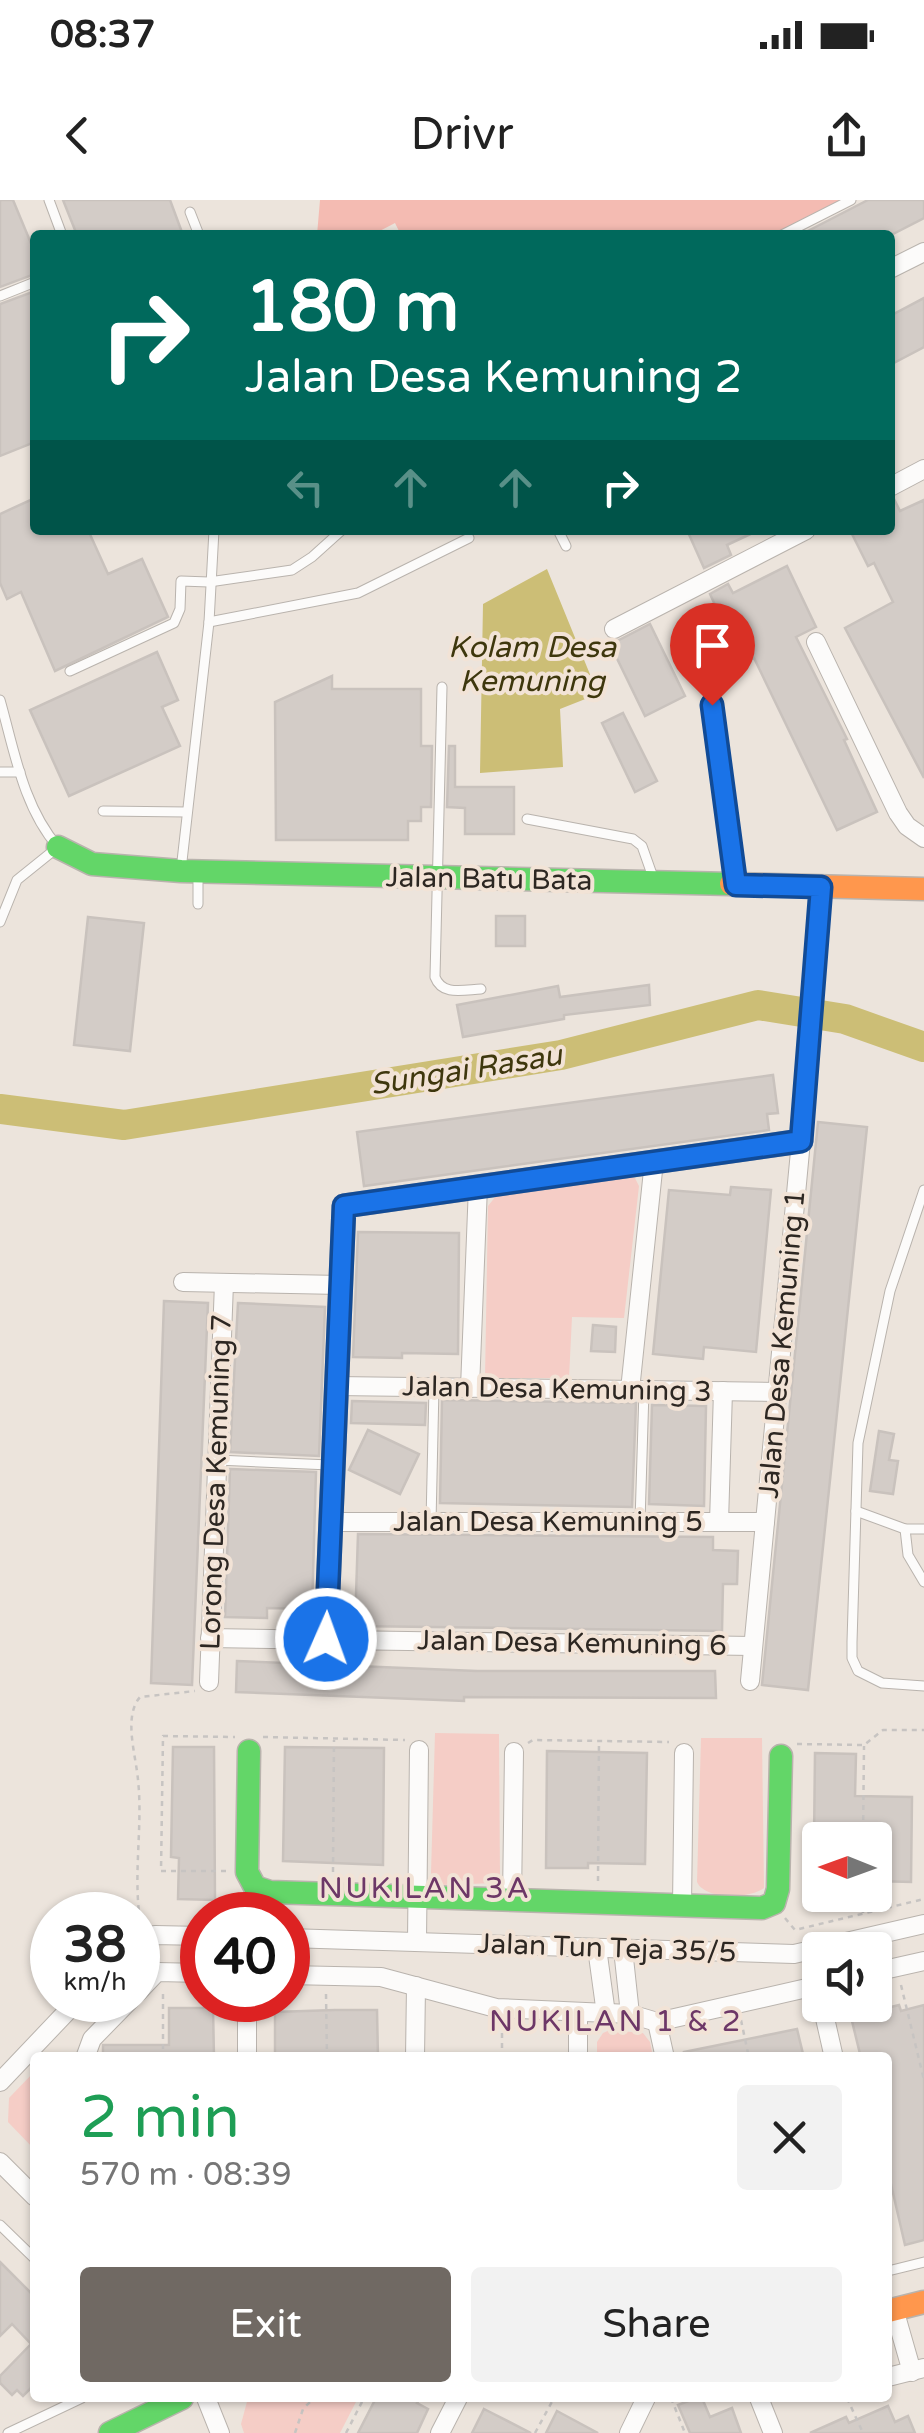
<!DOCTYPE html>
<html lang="en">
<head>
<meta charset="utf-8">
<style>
	body { margin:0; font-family:"Varela Round",sans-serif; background:#f2f2f2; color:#222; height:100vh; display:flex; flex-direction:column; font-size:38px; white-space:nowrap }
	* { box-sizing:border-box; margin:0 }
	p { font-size:32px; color:#767676 }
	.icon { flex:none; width:55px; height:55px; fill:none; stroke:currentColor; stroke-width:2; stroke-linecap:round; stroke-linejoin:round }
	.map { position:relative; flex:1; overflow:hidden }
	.side { position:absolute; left:30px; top:1852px; width:862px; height:350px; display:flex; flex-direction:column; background:#fff; border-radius:10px; box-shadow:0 2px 8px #0004 }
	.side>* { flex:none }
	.guide { position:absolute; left:30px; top:30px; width:865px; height:305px; border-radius:10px; box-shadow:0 2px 8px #0004; background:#00695c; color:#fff; overflow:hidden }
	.needle { width:65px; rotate:271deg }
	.tools { position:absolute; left:802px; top:1622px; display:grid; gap:20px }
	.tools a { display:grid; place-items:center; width:90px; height:90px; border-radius:10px; background:#fff; box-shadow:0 2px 8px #0004; font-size:50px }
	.speed { position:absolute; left:30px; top:1692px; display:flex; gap:20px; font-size:50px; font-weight:700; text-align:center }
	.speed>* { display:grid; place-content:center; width:130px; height:130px; border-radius:50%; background:#fff; box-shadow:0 2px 8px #0004; line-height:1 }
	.speed small { font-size:25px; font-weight:400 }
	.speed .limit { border:15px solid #d22; background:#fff; color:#111 }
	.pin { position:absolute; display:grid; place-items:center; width:85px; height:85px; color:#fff; margin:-102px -42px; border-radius:50% 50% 50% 0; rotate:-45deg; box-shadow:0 0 10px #0007 }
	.pin .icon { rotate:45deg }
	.me { position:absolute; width:110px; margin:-55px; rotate:2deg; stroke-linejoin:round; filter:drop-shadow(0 0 8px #0008) }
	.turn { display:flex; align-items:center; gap:35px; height:210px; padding:0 50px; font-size:45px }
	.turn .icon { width:130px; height:130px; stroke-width:2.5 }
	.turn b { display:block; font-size:70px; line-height:85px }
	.lanes { display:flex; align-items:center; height:95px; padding:0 50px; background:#0003; justify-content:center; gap:50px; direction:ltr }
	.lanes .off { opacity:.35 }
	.round { display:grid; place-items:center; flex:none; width:105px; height:105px; border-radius:10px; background:#f2f2f2 }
	.overview { display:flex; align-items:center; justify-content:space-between; height:170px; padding:0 50px }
	h1 { font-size:60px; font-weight:600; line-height:75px; color:#1e9e55 }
	.action { display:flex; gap:20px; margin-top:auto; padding:20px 50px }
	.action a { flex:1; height:115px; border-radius:10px; background:#706963; color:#fff; font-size:40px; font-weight:600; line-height:115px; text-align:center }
	.action a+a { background:#f2f2f2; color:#222 }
	.status { display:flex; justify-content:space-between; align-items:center; height:70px; padding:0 50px; background:#fff; direction:ltr }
	.status svg { height:28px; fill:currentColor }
	header { display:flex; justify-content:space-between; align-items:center; height:130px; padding:0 50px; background:#fff; font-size:45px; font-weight:600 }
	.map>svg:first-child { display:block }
</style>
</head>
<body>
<div class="status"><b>08:37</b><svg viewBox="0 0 49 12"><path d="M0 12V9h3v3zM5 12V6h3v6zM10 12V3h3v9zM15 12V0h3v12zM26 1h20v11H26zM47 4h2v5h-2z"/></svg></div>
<header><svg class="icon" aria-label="back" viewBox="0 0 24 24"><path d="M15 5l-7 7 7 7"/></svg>Drivr<svg class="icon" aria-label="share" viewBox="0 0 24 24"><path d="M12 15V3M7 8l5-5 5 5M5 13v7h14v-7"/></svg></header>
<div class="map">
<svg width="924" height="2233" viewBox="0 0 924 2233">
	<rect width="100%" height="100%" fill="#ece4dc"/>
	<g fill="#f5cdc6">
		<path d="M626,976L635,978L639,986L624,1118L572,1117L569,1178H485L488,1006L500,991Z"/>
		<path d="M435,1533L499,1534L500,1678L496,1683L441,1685L434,1681L431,1673Z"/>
		<path d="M701,1538H762L764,1688C750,1699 705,1700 697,1682Z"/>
		<path d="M610,1830L643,1833L650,1842L653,1857H597V1842L603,1833Z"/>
		<path d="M35,1871V1950L8,1922L9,1898Z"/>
		<path d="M248,2198H358L340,2233H244L241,2224Z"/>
	</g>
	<path fill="#f4bbb2" d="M320,0H840L771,35H401L395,23L372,35H317Z"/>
	<path fill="#ccbe76" d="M547,369L598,494L560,509L563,567L480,573L483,404Z"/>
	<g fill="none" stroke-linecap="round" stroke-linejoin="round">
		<path stroke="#ccbe76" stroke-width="30" d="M0,909L124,925L561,855L758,805L845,819L924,847"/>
	</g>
	<g fill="#d3ccc7" stroke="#c9c2bd" stroke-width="2.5">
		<path d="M0,0H13L35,53V74L0,87Z"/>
		<path d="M63,0H170L183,35H77Z"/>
		<path d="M924,0V18L891,35H800L868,0Z"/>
		<path d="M35,91V242L0,256V104Z"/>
		<path d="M924,98V147L890,165V116Z"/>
		<path d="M35,298V330H88L108,374L142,359L168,417L55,471L21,392L7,399L0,383V314Z"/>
		<path d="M890,299H894L900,311L924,300V578L845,428L893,402L874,363L868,366L850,330H890Z"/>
		<path d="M687,330H759L727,345L731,355L704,368Z"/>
		<path d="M787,366L816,427L796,437L847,539L844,540L877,612L837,630L754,458L743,463L742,460L713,477L684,425L716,407L710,394L728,384L733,393Z"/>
		<path d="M650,424L685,496L645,516L608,440H619Z"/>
		<path d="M157,452L178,500L162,507L180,546L69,596L30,510Z"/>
		<path d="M332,476V489H421V546H432L431,607H421V621H408V640H276L275,502Z"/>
		<path d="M623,513L657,581L635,592L602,523Z"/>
		<path d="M449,546H455V587H514V634H465V608L447,607Z"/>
		<rect x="496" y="716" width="29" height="30"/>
		<path d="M88,717L144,723L130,851L74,845Z"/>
		<path d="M649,785L650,805L564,815V819L463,837L457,805L558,786L560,797Z"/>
		<path d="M773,875L778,913L767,914L769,930L364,986L357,932Z"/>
		<path d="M818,922L867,927L808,1490L762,1485Z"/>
		<path d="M731,987L771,990L756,1152L704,1147L703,1159L653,1154L669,990L730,995Z"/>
		<path d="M358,1032L459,1033L458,1154L402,1153V1158L353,1157Z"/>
		<path d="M164,1101L208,1103L192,1485L151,1483Z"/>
		<path d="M238,1103L325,1107L319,1256L230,1252Z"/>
		<path d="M593,1125L616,1127L615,1152L591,1151Z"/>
		<path d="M442,1200L636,1203L632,1307L440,1303Z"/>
		<path d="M352,1201L426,1203L425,1225L351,1223Z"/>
		<path d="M652,1205L706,1206L704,1306L649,1304Z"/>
		<path d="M368,1230L419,1254L400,1294L349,1270Z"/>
		<path d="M879,1231L894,1234L889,1260L898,1261L893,1294L870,1291Z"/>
		<path d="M230,1269L316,1272L312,1409L267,1408V1418L225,1417Z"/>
		<path d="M358,1334L713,1337V1350L738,1351L737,1384H723L722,1431L355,1426Z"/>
		<path d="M237,1461L477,1471H715L716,1498L464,1497V1501L236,1492Z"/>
		<path d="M173,1547H214L215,1700L178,1699L179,1658L171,1657Z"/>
		<path d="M285,1547L384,1548L383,1665L283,1661Z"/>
		<path d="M547,1551L647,1553L645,1664L588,1663V1668H546Z"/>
		<path d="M815,1553L856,1554L855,1596L912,1597L911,1682L875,1681V1640H814Z"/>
		<path d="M899,1805L901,1811L924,1805V2040L905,2045L888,1971V1858H861L851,1817Z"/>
		<path d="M169,1808H213L214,1858H103V1845H169Z"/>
		<path d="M335,1810H377L378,1858H275V1812Z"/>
		<path d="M797,1829L804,1858H685L684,1852Z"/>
		<path d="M0,2062L35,2097V2184L23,2196L17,2190L12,2195L0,2183V2176L31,2144L12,2124L0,2136Z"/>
		<path d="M376,2198H420L417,2203L428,2209L417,2233H358Z"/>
		<path d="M696,2198H702L710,2217L732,2208L741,2233H690L678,2205Z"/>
		<path d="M888,2206L895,2222L908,2216L915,2233H810L846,2217L849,2223Z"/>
		<path d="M484,2209L531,2233H472Z"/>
		<path d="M557,2211L598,2233H546Z"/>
	</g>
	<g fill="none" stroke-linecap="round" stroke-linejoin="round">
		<defs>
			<g id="lane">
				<path d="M49,0L62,35"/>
				<path d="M190,12L199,35"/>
				<path d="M782,35L851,0"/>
				<path d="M0,96L35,82"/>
				<path d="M558,330L566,346"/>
				<path d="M209,422L358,393L469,338"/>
				<path d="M70,471L174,423L180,409L181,381L209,382L292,370L312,357L342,330"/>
				<path d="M442,487L435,777C442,796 463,790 481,789"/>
				<path d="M0,500C14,549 23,607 58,647L17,680L0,722"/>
				<path d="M712,505L736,682"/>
				<path d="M0,572H20"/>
				<path d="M103,611L187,612"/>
				<path d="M527,619L633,639L642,646L654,680"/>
				<path d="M181,670L209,422L214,330"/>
				<path d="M198,704V675"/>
				<path d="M924,990L890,1091L858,1243L852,1442V1458L858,1471L882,1483L924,1486"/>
				<path d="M217,1260L330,1265"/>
				<path d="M856,1311L905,1329H924"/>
				<path d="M431,1322L434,1187"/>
				<path d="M640,1322L644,1190"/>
				<path d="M905,1329L908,1355L924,1382"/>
				<path d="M0,2025L35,2059"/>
				<path d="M888,2071L924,2062"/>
				<path d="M8,2233L82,2198"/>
			</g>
			<g id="street">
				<path d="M890,69L924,52"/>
				<path d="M890,287L924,269"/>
				<path d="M614,429L806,330"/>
				<path d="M816,442L898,613L907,626L924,638"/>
				<path d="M183,1082L340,1085"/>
				<path d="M336,1186L777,1192"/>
				<path d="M470,1188L478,986"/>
				<path d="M630,1190L654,961"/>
				<path d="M331,1322H765"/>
				<path d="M719,1322L723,1191"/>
				<path d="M210,1438L753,1446"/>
				<path d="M750,1481L809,856L821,687"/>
				<path d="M209,1482L224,1083"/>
				<path d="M512,1700L514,1552"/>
				<path d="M682,1705L684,1553"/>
				<path d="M288,1738L794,1754L924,1724"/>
				<path d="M138,1739L155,1735L202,1736"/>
				<path d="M417,1742L419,1550"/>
				<path d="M597,1748L606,1814"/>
				<path d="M623,1749L630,1814"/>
				<path d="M875,1772L924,1761"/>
				<path d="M288,1775L381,1777L496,1808L630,1814L657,1822L820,1785"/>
				<path d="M138,1792L157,1772L202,1773"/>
				<path d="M822,1805L834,1858"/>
				<path d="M657,1822L665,1858"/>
				<path d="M85,1858L92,1839L130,1800"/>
				<path d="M247,1858V1800"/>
				<path d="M415,1858L416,1786"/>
				<path d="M578,1858V1814"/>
				<path d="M0,1882L78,1800"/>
				<path d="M0,1962L35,1997"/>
				<path d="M894,2109L912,2172"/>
				<path d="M888,2177L924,2168"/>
				<path d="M206,2198L220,2233"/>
				<path d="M759,2198L773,2233"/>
				<path d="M440,2233L458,2198"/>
				<path d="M629,2233L646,2198"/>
			</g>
			<g id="fast">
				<path d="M58,647L92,664L181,671L731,684"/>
				<path d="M326,1439L344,1006L801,941"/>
				<path d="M249,1551L247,1672L255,1687L270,1692L762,1708L774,1703L778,1689L781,1556"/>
				<path d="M110,2233L182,2198"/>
			</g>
			<g id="slow">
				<path d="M731,684L924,689"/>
				<path d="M888,2111L924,2102"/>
			</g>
		</defs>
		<use href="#lane" stroke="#b9b3ad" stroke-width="11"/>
		<use href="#street" stroke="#b9b3ad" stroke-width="20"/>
		<use href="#fast" stroke="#b9b3ad" stroke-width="25"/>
		<use href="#slow" stroke="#b9b3ad" stroke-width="25"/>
		<g stroke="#c7c4c2" stroke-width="2.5" stroke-dasharray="5 5" stroke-linecap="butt">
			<path d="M263,1537L405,1540"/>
			<path d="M528,1543L533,1540L669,1542"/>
			<path d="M797,1544L864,1545L883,1530H924"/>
			<path d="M863,1640L864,1546"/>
			<path d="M226,1671H161L163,1536L235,1537"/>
			<path d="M333,1672L334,1540"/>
			<path d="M598,1681L599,1540"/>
			<path d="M863,1713V1695"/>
			<path d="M785,1718L795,1730L924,1699"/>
			<path d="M140,1720C133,1673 143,1626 138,1580C136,1555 123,1517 140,1497L195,1491"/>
			<path d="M901,1785L924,1880"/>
			<path d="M163,1794V1858"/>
			<path d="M326,1794L327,1858"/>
			<path d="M741,1820L749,1858"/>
			<path d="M502,1858V1824"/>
			<path d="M671,2198L685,2233"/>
			<path d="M847,2198L863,2233"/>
			<path d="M295,2233L303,2209L314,2198"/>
			<path d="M346,2233L364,2198"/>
			<path d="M535,2233L554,2198"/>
		</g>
		<use href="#lane" stroke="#fcfbfa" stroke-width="9"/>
		<use href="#street" stroke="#fcfbfa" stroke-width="18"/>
		<use href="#fast" stroke="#63d668" stroke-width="22"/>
		<use href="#slow" stroke="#ff974d" stroke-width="22"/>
	</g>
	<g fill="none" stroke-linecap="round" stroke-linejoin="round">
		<defs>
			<path id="route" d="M326,1439L344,1006L801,941L821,687L736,685L712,505"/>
		</defs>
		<use href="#route" stroke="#114b97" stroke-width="25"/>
		<use href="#route" stroke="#1a73e8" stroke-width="18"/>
	</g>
	<g text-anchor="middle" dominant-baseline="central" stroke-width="8" stroke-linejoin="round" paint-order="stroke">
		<g font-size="28" fill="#2d2722" stroke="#f2e3d6">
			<text transform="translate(489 679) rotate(1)">Jalan Batu Bata</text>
			<text transform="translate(782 1144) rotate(-85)">Jalan Desa Kemuning 1</text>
			<text transform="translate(557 1189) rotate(1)">Jalan Desa Kemuning 3</text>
			<text transform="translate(216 1282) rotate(-88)">Lorong Desa Kemuning 7</text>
			<text x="548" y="1322">Jalan Desa Kemuning 5</text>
			<text transform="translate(572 1443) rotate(1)">Jalan Desa Kemuning 6</text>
			<text transform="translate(607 1748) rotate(2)">Jalan Tun Teja 35/5</text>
		</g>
		<g font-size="30" font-style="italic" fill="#3e370d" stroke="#f2e3d6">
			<text x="532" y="447">Kolam Desa<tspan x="532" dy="34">Kemuning</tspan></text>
			<text transform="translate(466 870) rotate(-9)">Sungai Rasau</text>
		</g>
		<g font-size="30" letter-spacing="2.5" fill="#6d3767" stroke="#f2e3d6">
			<text x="425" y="1688">NUKILAN 3A</text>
			<text x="616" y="1821">NUKILAN 1 &amp; 2</text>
		</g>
	</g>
</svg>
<div class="tools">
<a><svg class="needle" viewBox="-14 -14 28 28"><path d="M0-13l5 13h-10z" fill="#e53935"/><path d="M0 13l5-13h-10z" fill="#767676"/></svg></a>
<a><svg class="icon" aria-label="sound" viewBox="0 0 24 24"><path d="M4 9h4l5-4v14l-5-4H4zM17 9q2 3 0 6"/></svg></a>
</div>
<div class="speed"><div>38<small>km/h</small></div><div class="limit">40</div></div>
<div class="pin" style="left:712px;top:505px;background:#d93025"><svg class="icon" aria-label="arrive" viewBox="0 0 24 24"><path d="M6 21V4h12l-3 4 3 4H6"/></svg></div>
<svg class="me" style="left:326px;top:1439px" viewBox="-20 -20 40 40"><circle r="17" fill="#1a73e8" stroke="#fff" stroke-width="3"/><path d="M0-11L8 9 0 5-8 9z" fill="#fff"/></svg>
<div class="guide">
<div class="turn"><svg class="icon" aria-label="right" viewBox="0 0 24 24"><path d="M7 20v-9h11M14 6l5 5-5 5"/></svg><div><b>180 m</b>Jalan Desa Kemuning 2</div></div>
<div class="lanes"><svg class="icon off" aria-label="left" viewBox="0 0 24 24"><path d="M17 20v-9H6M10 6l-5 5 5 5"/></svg><svg class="icon off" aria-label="ahead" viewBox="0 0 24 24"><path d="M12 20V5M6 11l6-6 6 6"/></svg><svg class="icon off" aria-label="ahead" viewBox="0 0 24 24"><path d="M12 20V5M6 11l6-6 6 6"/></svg><svg class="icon" aria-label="right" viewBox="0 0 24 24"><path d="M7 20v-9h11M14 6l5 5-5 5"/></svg></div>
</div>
<section class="side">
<div class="overview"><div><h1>2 min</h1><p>570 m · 08:39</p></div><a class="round"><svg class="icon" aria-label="close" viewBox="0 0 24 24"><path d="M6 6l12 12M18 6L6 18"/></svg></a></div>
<div class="action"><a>Exit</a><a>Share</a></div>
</section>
</div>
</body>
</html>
